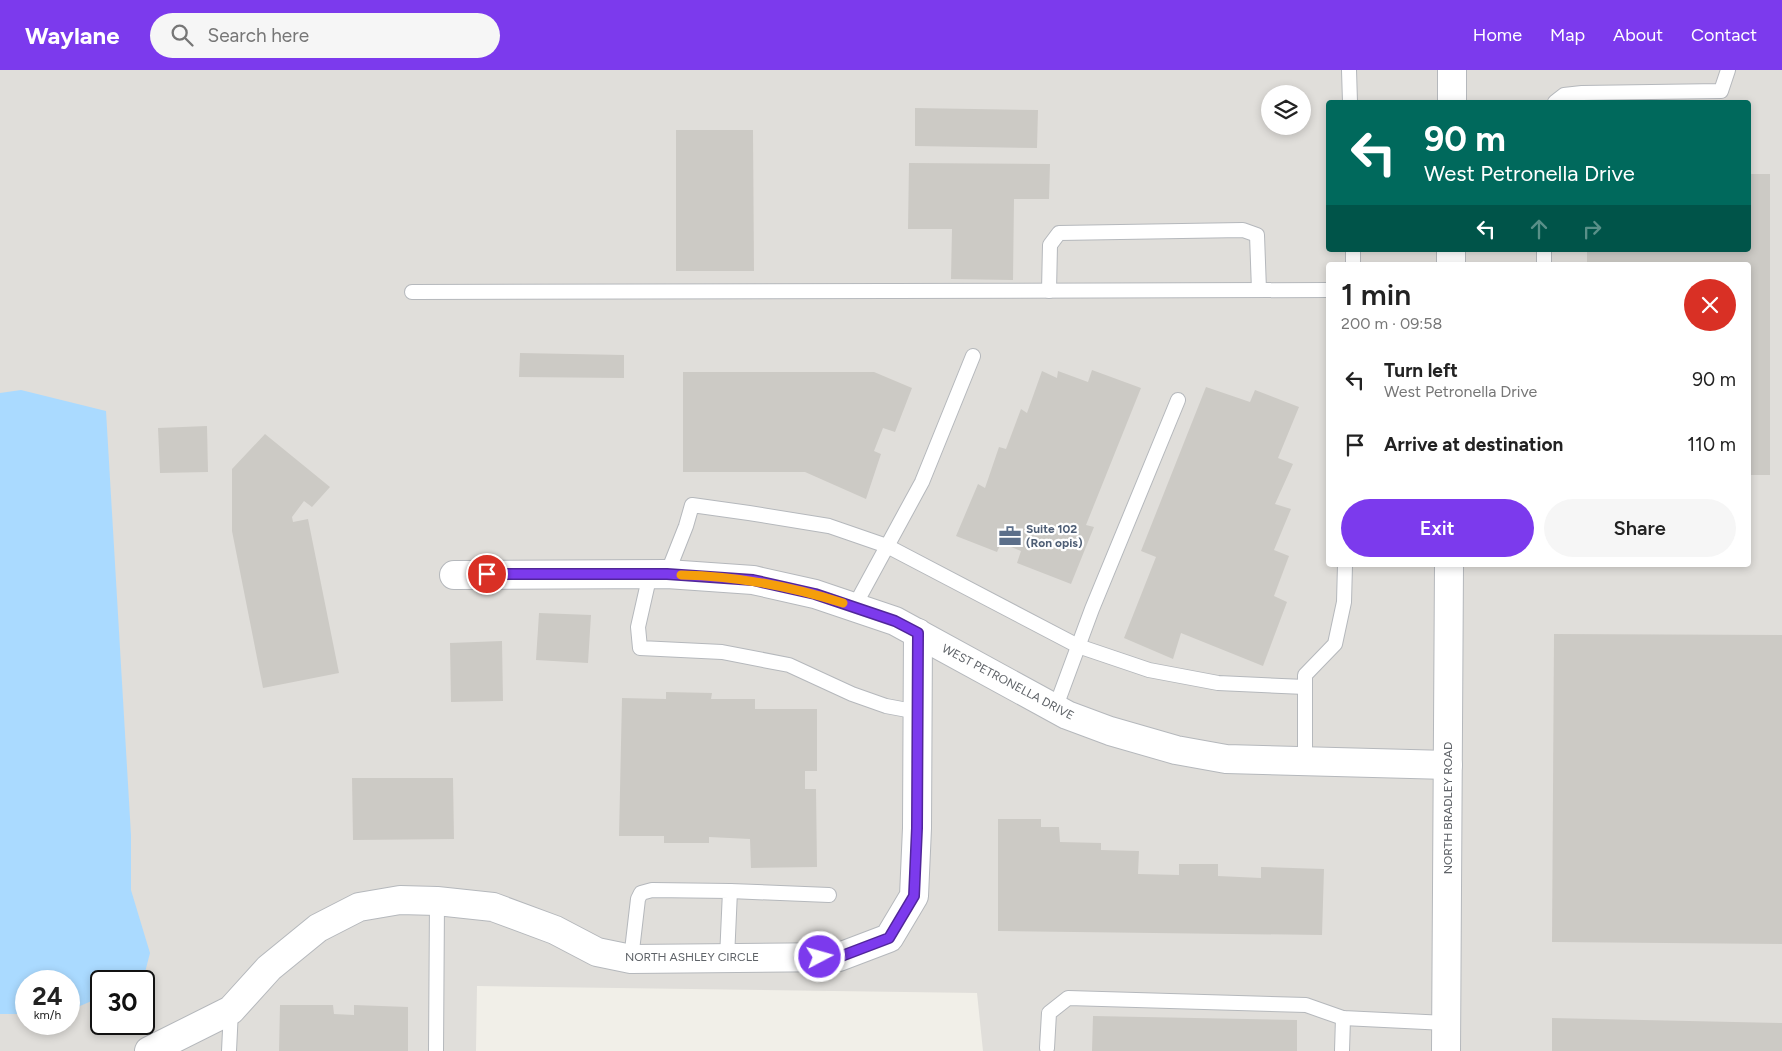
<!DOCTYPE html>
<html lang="en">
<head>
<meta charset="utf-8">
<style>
	body { margin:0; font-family:Figtree,sans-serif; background:#f6f6f6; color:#222; height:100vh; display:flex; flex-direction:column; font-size:19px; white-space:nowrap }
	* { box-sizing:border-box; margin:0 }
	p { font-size:16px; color:#767676 }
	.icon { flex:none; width:28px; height:28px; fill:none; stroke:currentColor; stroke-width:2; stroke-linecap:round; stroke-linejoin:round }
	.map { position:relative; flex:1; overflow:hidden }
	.sheet { position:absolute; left:1326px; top:192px; width:425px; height:305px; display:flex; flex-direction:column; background:#fff; border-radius:5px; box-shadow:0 2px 8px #0003 }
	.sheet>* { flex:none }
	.top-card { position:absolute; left:1326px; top:30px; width:425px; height:152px; border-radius:5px; box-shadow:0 2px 8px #0003; background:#00695c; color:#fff; overflow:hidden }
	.buttons { position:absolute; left:1261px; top:15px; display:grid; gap:10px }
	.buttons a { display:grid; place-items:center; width:50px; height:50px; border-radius:50%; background:#fff; box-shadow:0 2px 8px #0003; font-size:25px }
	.speed { position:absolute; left:15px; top:900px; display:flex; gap:10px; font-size:25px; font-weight:700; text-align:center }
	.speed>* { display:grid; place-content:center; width:65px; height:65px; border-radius:50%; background:#fff; box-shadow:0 2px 8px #0003; line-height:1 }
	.speed small { font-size:12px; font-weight:400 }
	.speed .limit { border:2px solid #111; border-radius:8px; background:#fff; color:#111 }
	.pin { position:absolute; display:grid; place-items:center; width:42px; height:42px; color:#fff; margin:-21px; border:2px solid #fff; border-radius:50%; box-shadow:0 1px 5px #0007 }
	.me { position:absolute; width:55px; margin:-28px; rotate:84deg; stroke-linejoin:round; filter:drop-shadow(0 0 4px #0008) }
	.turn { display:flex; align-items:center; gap:18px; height:105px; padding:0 15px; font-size:22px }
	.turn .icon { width:65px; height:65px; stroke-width:2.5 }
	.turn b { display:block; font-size:35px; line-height:42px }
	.lanes { display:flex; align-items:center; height:48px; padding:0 15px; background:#0003; justify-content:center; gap:25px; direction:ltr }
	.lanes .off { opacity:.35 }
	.round { display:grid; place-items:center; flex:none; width:52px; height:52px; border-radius:26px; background:#f6f6f6 }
	.overview { display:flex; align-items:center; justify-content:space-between; height:85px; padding:0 15px }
	h1 { font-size:30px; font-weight:600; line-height:38px }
	.primary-button { display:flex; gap:10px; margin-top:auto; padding:10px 15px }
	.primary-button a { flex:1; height:58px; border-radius:30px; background:#7c3aed; color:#fff; font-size:20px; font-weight:600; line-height:58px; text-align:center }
	.primary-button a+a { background:#f6f6f6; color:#222 }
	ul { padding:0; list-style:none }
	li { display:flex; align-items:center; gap:15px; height:65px; padding:0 15px }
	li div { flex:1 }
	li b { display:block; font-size:19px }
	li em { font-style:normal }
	header { display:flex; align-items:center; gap:30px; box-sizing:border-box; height:70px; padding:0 25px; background:#7c3aed; color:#fff }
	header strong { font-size:24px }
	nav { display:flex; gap:28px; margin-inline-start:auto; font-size:18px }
	.search { width:350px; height:45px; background:#f6f6f6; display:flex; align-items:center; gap:12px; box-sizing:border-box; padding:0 18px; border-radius:28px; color:#767676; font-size:19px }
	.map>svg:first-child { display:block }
</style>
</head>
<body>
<header>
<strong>Waylane</strong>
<div class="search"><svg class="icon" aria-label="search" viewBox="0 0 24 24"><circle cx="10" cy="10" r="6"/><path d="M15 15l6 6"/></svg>Search here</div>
<nav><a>Home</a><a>Map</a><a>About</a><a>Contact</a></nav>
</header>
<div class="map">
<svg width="1782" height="981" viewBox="0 0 1782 981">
	<rect width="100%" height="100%" fill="#f1efe8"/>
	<path fill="#e0deda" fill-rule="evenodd" d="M0,0H1782V981H983L977,923L477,916L476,981H0ZM1270,24H1302V56H1270ZM1329,32H1749V180H1329ZM1329,195H1749V495H1329ZM26,911H69V954H26ZM101,911H144V954H101Z"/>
	<path fill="#aadaff" d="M21,320L106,341L131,765V820L150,883L143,910L139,911H101V927L73,939L69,940V911H26V944H0V323Z"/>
	<g fill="#cccac5">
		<path d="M915,38L1038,40L1037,78L915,76Z"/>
		<path d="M676,60H753L754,201H676Z"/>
		<path d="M909,93L1050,94L1049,129H1014L1013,210L951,209L952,159H908Z"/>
		<path d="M1749,104H1770V405H1749V195H1587V180H1749Z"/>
		<path d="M520,283L624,285V308L519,307Z"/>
		<path d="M1092,300L1141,318L1086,455L1094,457L1071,514L1017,493L1021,481L1001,473L997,482L956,466L978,414L985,418L999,377L1006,379L1021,339L1027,343L1042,301L1057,308L1058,301L1088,312Z"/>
		<path d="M683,302H874L912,318L895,362L883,358L874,381L881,384L866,429L805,402H683Z"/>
		<path d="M1206,317L1250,332L1255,320L1299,337L1278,388L1293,394L1275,434L1291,439L1274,480L1289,486L1274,526L1287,532L1263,596L1181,563L1173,589L1124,568L1156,487L1141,481Z"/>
		<path d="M207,356L208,402L160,403L158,358Z"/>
		<path d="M265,364L330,417L312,437L304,431L292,447L293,452L308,449L339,603L263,618L232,461V399Z"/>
		<path d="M539,543L591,545L588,593L536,590Z"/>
		<path d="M1554,564L1782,565V874L1552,872Z"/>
		<path d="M502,571L503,631L451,632L450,573Z"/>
		<path d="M666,622L712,623L711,629H755V639H817V701H805V719H816L817,797L751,798L750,769L709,767V773H664V766H619L622,628L666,629Z"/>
		<path d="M352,708H453L454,769L353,770Z"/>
		<path d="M998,749H1041V757H1059L1060,772L1101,773V780L1139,781L1138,804L1179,805V794H1218V806L1261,808V797L1324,799L1322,865L998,861Z"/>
		<path d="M280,935H333L334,944L354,945V935L408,937V981H279Z"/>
		<path d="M1093,946L1297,950V981H1092Z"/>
		<path d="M1552,948L1782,953V981H1552Z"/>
	</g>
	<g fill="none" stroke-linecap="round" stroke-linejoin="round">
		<defs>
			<g id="service">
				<path d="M1349,0L1350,32"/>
				<path d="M1555,32L1564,25L1582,23L1721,21L1728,0"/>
				<path d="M1353,180V195"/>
				<path d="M1544,195V180"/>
				<path d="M1049,221L1050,175L1059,163L1243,160L1257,165L1259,220"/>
				<path d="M412,222L1329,220"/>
				<path d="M650,504L638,557L640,578L722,582L789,595L852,624L886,636L918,642"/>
				<path d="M667,504L686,456L692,435L749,443L829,456L887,476L1078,576L1149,600L1218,613L1305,617"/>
				<path d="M854,537L922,412L973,286"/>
				<path d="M1055,639L1092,539L1178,330"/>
				<path d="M1305,691V605L1335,574L1344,532L1345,495"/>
				<path d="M730,821L829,825"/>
				<path d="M631,889L638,829L641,823L652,820L730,821L727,888"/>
				<path d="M1047,978L1049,943L1068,928L1306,935L1343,948L1446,953"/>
				<path d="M229,981L231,940"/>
				<path d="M436,981L437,831"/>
				<path d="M1342,981L1343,948"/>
			</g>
			<g id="minor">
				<path d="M454,505L667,504L753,510L815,524L895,551L1067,645L1110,661L1176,680L1226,689L1448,695"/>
				<path d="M149,981L231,940L269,898L318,858L359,837L400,830L437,831L493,837L555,860L597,882L631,889L839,887L889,868L914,826L917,758L918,563"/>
			</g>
			<g id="tertiary">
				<path d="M1452,32V0"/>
				<path d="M1451,195V180"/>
				<path d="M1446,981L1449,495"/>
			</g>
		</defs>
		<use href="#service" stroke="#b5b8bc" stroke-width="16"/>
		<use href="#minor" stroke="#b5b8bc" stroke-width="30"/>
		<use href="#tertiary" stroke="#b5b8bc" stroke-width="30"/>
		<use href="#service" stroke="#fff" stroke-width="14"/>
		<use href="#minor" stroke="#fff" stroke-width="28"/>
		<use href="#tertiary" stroke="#fff" stroke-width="28"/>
	</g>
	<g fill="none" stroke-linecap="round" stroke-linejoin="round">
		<defs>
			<path id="route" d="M487,504H667L753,510L815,524L895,551L918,563L917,758L914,826L889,868L839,887H820"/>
		</defs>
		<use href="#route" stroke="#51269a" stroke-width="12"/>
		<use href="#route" stroke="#7c3aed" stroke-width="9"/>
		<path stroke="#f59e0b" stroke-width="9" d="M681,505C736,506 790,516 843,533"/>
	</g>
	<defs>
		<symbol id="office-bare" viewBox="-9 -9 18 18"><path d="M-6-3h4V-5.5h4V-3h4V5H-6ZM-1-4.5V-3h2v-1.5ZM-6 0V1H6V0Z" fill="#5c6f8a" stroke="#fff" stroke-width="2.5" paint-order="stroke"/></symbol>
	</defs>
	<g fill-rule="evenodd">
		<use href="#office-bare" x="994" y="450" width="32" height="32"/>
	</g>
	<g text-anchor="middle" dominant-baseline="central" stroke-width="4.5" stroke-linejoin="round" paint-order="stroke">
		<g font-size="12" font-weight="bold" fill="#4e5e75" stroke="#fff" text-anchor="start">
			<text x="1026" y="459">Suite 102<tspan x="1026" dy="14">(Ron opis)</tspan></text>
		</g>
		<g font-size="12" fill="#5f6368" stroke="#fff">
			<text transform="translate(1008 612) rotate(28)">WEST PETRONELLA DRIVE</text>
			<text transform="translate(1448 738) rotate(-90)">NORTH BRADLEY ROAD</text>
			<text x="692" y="887">NORTH ASHLEY CIRCLE</text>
		</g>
	</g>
</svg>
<div class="buttons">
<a><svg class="icon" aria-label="layers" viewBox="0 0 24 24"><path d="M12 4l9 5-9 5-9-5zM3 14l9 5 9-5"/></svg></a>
</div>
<div class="speed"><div>24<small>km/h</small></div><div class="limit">30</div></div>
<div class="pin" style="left:487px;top:504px;background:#d93025"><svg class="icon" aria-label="arrive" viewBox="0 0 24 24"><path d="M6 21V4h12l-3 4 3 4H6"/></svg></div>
<svg class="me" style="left:820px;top:887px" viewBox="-20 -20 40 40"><circle r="17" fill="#7c3aed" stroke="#fff" stroke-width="3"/><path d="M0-11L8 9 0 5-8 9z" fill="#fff"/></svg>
<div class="top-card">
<div class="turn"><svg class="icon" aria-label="left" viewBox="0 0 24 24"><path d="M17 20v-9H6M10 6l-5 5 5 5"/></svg><div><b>90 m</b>West Petronella Drive</div></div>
<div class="lanes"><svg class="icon" aria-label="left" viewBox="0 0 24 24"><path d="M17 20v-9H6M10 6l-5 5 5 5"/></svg><svg class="icon off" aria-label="ahead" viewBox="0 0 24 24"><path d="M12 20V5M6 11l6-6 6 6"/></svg><svg class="icon off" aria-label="right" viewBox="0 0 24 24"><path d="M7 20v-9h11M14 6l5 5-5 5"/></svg></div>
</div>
<section class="sheet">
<div class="overview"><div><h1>1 min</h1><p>200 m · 09:58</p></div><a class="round" style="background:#d93025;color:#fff"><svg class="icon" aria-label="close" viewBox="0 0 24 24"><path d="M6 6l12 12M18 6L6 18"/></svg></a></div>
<ul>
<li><svg class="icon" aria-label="left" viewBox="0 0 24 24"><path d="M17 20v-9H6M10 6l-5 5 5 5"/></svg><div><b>Turn left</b><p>West Petronella Drive</p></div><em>90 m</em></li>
<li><svg class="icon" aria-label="arrive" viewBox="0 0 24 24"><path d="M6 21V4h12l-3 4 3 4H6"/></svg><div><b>Arrive at destination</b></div><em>110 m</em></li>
</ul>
<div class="primary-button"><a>Exit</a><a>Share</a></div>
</section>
</div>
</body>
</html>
